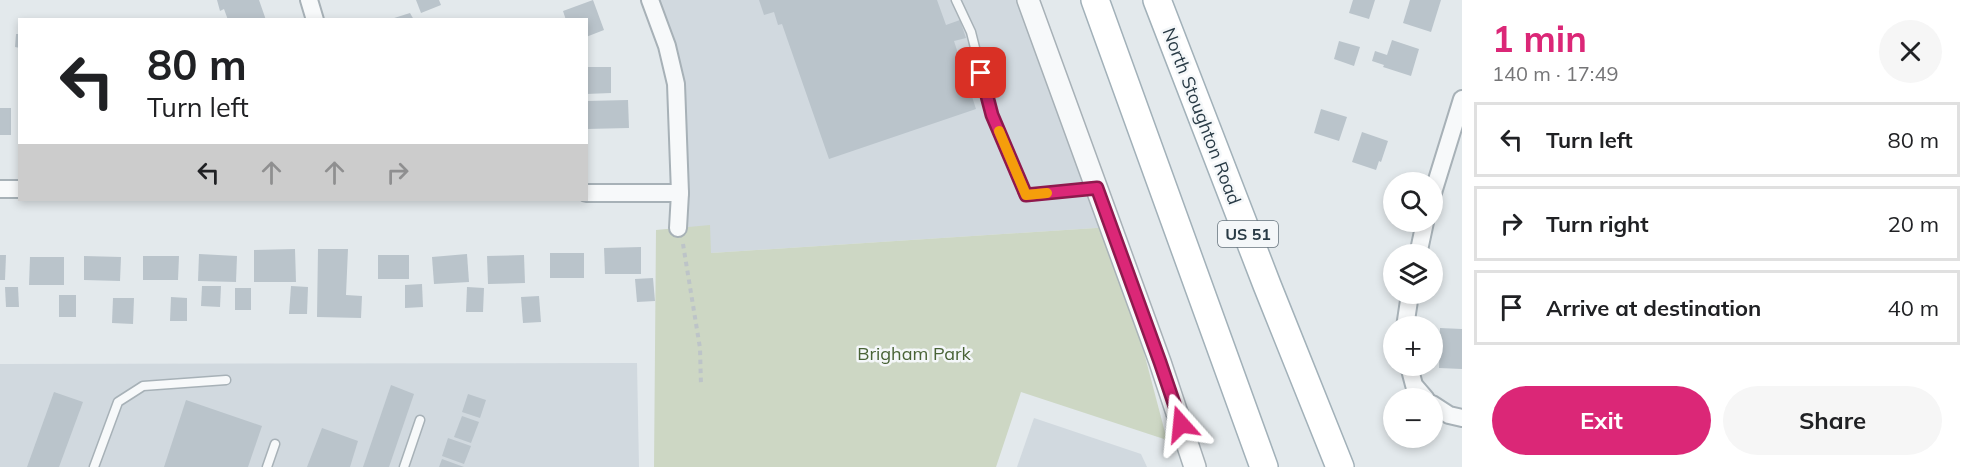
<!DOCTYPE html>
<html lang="en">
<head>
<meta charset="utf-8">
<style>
	body { margin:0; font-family:Mulish,sans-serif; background:#f6f6f6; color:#202124; height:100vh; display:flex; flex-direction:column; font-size:22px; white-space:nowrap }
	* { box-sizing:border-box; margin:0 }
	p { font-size:20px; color:#757577 }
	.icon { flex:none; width:33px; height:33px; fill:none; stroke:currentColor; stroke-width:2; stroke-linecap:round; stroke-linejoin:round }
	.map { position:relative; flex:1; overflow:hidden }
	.drawer { display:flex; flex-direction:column; background:#fff; width:510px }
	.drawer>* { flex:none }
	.hud { position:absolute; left:18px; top:18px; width:570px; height:183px; border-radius:0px; box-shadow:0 3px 9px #0003; background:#fff; color:#202124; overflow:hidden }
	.buttons { position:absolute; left:1383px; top:172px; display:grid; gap:12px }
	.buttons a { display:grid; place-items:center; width:60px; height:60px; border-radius:50%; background:#fff; box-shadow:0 3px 9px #0003; font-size:30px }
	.pin { position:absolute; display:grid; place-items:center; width:51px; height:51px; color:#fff; margin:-26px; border-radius:12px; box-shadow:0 3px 9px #0006 }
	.me { position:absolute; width:66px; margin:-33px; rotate:342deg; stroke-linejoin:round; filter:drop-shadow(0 0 4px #0008) }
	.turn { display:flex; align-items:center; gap:21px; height:126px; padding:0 30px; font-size:27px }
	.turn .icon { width:78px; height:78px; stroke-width:2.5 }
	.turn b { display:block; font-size:42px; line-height:51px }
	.lanes { display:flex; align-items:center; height:57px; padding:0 30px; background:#0003; justify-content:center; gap:30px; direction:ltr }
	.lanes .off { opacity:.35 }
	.round { display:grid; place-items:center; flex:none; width:63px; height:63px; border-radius:32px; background:#f6f6f6 }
	.head { display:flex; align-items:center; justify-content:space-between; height:102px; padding:0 30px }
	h1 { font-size:36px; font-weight:700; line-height:45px; color:#db2777 }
	.button { display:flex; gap:12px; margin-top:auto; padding:12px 30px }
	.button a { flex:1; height:69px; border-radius:36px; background:#db2777; color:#fff; font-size:24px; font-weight:700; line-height:69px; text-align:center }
	.button a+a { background:#f6f6f6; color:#202124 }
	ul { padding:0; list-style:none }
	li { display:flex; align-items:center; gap:18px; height:75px; margin:0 12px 9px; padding:0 18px; border:3px solid #e0e0e0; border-radius:0px }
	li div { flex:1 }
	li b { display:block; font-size:22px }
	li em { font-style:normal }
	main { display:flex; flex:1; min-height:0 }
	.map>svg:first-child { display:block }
</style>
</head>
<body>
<main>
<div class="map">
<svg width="1462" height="467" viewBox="0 0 1462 467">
	<rect width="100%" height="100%" fill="#e3e9ec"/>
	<g fill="#d1d9df">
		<path d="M650,0H1028L1111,227L711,253L678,228L676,84Z"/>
		<path d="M637,363L639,467H0V364Z"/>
		<path d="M1034,418L1141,454L1147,467H1017Z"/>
	</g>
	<path fill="#cdd7c4" d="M710,225L711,253L1111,227L1167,440L1021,392L996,467H654L656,230Z"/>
	<g fill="#bac4cb">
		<path d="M217,0H259L266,20H228L224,9L220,11Z"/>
		<path d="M416,0H439L441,5L421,13Z"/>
		<path d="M593,0L604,30L586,37V20H566L563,11Z"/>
		<path d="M759,0H937L946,25L960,20L966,38L954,41L976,109L829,159L782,24L778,25L774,12L764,15Z"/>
		<path d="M1353,0H1375L1369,19L1349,13Z"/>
		<path d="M1410,0H1441L1431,32L1403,23Z"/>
		<path d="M410,13L414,20H391V19Z"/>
		<path d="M16,34H20V48L15,47Z"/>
		<path d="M1392,40L1419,49L1411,76L1383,67L1384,65L1372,61L1375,51L1387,55Z"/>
		<path d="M1339,41L1360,47L1354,66L1334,59Z"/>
		<path d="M586,67H611V93L586,94Z"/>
		<path d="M628,100L629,128L586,129V101Z"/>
		<rect x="0" y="108" width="11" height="27"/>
		<path d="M1321,109L1347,117L1339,141L1314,133Z"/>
		<path d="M1362,132L1388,141L1381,162L1379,161L1376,170L1352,162Z"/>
		<path d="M641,247V274H605L604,248Z"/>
		<path d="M295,249L296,282H254V250Z"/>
		<path d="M318,249H348L346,295L362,296L361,318L317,317Z"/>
		<rect x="550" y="253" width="34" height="25"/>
		<path d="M199,254L237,256L236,282L198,281Z"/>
		<path d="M467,254L469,282L434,284L432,257Z"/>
		<path d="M0,255H6L5,280H0Z"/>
		<rect x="378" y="255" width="31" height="24"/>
		<path d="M524,255L525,283L488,284L487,256Z"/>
		<path d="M84,256L121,257L120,281L84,280Z"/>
		<path d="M143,256H179L178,280H143Z"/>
		<path d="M30,257H64V285H29Z"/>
		<path d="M653,278L655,301L637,302L635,279Z"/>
		<path d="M422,284L423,307L405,308V285Z"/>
		<path d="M202,286H221L220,307L201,306Z"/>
		<path d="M291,286L308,287L307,314H289Z"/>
		<path d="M5,287H18L19,307H6Z"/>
		<path d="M467,287L484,288L483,312H466Z"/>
		<rect x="235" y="288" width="16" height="22"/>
		<rect x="59" y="295" width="17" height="22"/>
		<path d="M539,296L541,322L523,323L521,297Z"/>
		<path d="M171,297L187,298V321H170Z"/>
		<path d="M113,298H134L133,324L112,323Z"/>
		<path d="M1440,328L1462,329V369L1439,368Z"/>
		<path d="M391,385L414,394L389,467H363Z"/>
		<path d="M54,392L83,402L59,467H27Z"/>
		<path d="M468,394L486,400L480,418L462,412Z"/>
		<path d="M186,400L262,426L248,467H164Z"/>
		<path d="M462,416L479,422L471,443L454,437Z"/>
		<path d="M322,428L358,441L350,467H307Z"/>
		<path d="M448,438L471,446L464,464L442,456Z"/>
		<path d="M442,459L464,467H439Z"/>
	</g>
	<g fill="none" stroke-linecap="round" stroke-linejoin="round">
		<defs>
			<g id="service">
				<path d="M956,0L971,32L992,115L1026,195L1096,188"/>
				<path d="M94,467L118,402L143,386L226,380"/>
				<path d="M267,467L275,444"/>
				<path d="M404,467L420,420"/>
			</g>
			<g id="minor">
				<path d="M309,0L315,20"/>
				<path d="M650,0L667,46L676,84L680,193L678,228"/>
				<path d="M0,189H20"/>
				<path d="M586,193H680"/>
				<path d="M1432,196L1462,99"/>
				<path d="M1418,255L1425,222"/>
				<path d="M1405,327L1410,294"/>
				<path d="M1409,366L1414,385L1426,399"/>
				<path d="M1432,404L1449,415L1462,418"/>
			</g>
			<path id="tertiary" d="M1028,0L1160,362L1195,467"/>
			<g id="primary">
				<path d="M1095,0L1264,467"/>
				<path d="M1157,0L1267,285L1340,467"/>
			</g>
		</defs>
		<use href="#service" stroke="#a7b1b7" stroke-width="11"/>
		<use href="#minor" stroke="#a7b1b7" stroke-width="20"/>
		<use href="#tertiary" stroke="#a7b1b7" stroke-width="24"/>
		<use href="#primary" stroke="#a2b1b9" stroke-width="30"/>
		<path stroke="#bdc4c8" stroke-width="4" stroke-dasharray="4.5 4.5" stroke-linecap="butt" d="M683,244L700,348L701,386"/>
		<use href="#service" stroke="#f7f9fa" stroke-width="8"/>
		<use href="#minor" stroke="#f7f9fa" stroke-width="16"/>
		<use href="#tertiary" stroke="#f7f9fa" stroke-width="21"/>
		<use href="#primary" stroke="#fff" stroke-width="27"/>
	</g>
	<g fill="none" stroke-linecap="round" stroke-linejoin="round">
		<defs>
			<path id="route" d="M981,73L992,115L1026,195L1097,188L1160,362L1181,424"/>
		</defs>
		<use href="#route" stroke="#8e194d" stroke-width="15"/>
		<use href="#route" stroke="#db2777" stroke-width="10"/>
		<path stroke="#f59e0b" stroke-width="10" d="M999,131L1026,195L1047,193"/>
	</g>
	<g text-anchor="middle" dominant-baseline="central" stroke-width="5" stroke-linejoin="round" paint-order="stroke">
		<rect fill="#f4f7f9" stroke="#66737c" stroke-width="1.5" x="1218" y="221" width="60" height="26" rx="4.5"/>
		<g font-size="16" font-weight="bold" fill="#293b46">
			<text x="1248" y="234">US 51</text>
		</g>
		<g font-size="18" fill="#293b46" stroke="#f4f7f9">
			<text transform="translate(1202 116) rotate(69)">North Stoughton Road</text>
		</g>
		<g font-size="18" fill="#496336" stroke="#f4f7f9">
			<text x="914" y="353">Brigham Park</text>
		</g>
	</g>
</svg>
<div class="buttons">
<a><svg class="icon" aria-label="search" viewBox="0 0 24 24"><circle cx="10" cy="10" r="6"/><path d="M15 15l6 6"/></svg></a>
<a><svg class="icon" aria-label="layers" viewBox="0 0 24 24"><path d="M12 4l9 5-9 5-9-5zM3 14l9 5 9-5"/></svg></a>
<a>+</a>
<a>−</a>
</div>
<div class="pin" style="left:981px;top:73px;background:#d93025"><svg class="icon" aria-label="arrive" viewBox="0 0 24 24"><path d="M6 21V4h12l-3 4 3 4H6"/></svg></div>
<svg class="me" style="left:1181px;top:424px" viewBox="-20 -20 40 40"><path d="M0-17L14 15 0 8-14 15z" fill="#db2777" stroke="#fff" stroke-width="4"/></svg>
<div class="hud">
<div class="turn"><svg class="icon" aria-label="left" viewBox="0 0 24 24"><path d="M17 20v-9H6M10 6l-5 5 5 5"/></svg><div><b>80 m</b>Turn left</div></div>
<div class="lanes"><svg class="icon" aria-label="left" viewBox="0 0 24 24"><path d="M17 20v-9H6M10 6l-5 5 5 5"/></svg><svg class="icon off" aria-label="ahead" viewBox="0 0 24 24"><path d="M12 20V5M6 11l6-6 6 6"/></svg><svg class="icon off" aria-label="ahead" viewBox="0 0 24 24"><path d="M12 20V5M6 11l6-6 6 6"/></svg><svg class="icon off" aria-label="right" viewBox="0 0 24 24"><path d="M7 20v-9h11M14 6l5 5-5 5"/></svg></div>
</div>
</div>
<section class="drawer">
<div class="head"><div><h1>1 min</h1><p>140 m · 17:49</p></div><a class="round"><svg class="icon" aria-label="close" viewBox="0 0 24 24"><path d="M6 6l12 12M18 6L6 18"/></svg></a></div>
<ul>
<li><svg class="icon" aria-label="left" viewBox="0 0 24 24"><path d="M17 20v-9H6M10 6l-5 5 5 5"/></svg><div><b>Turn left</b></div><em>80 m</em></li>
<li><svg class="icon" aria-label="right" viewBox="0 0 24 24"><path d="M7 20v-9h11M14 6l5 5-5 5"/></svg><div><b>Turn right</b></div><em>20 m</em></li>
<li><svg class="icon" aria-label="arrive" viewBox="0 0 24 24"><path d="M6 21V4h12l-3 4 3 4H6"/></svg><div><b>Arrive at destination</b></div><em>40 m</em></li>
</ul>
<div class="button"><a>Exit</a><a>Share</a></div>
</section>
</main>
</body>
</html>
